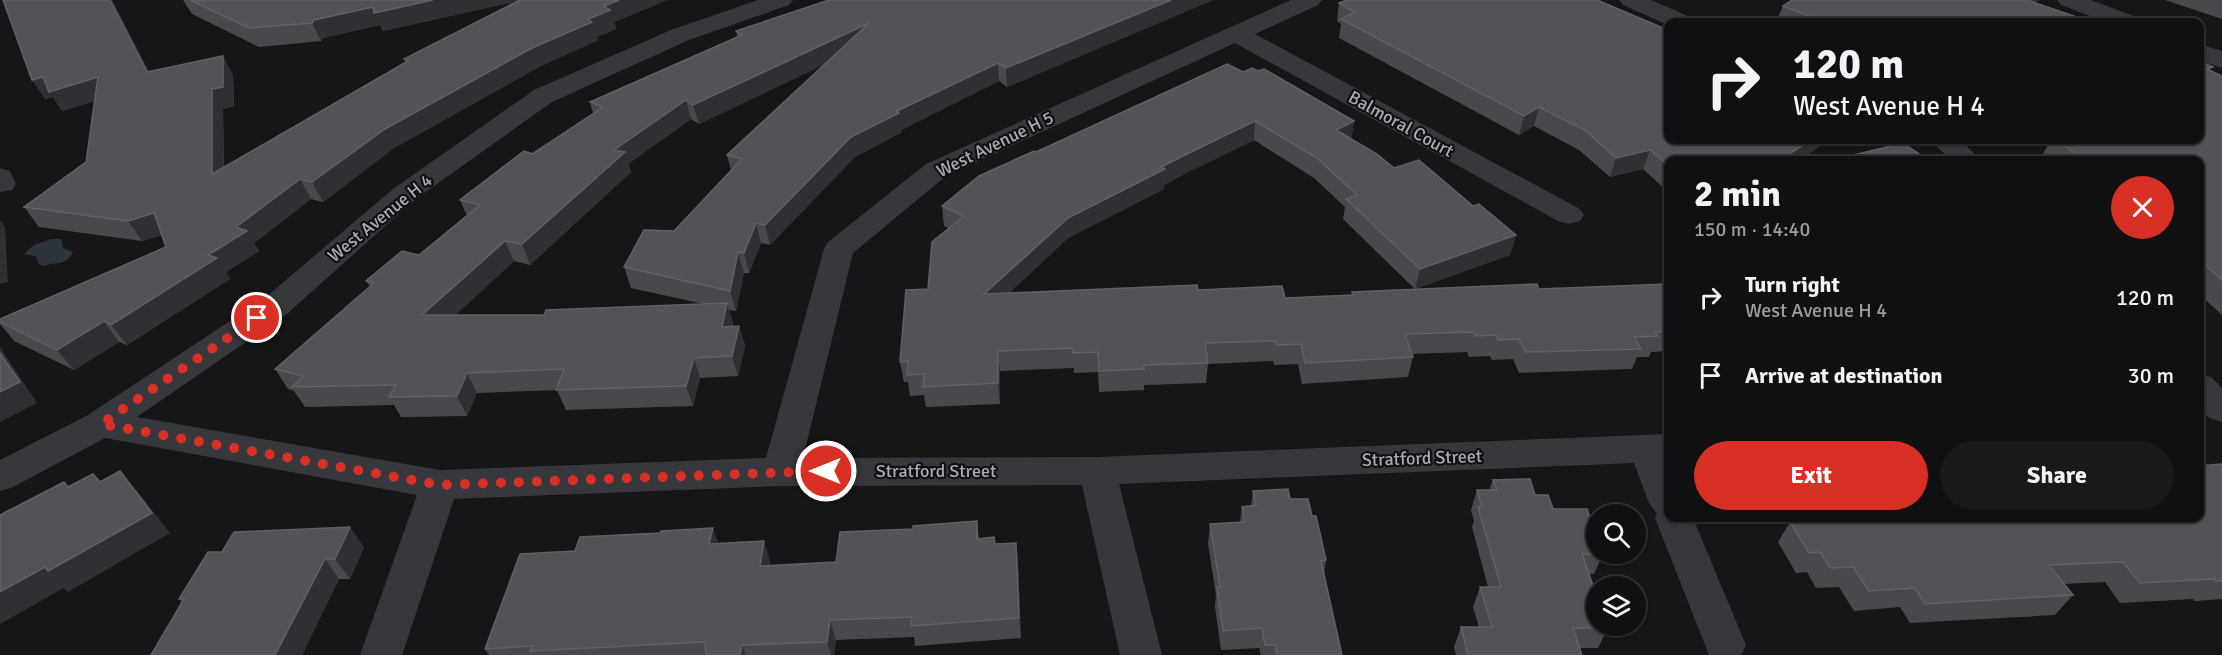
<!DOCTYPE html>
<html lang="en">
<head>
<meta charset="utf-8">
<style>
	body { margin:0; font-family:Signika,sans-serif; background:#19191b; color:#f1f3f6; height:100vh; display:flex; flex-direction:column; font-size:22px; white-space:nowrap }
	* { box-sizing:border-box; margin:0 }
	p { font-size:20px; color:#9c9d9f }
	.icon { flex:none; width:33px; height:33px; fill:none; stroke:currentColor; stroke-width:2; stroke-linecap:round; stroke-linejoin:round }
	.map { position:relative; flex:1; overflow:hidden }
	.panel { position:absolute; left:1664px; top:156px; width:540px; height:366px; display:flex; flex-direction:column; background:#101012; border-radius:12px; box-shadow:0 2px 4px #0004,0 0 0 2px #303032 }
	.panel>* { flex:none }
	.top-card { position:absolute; left:1664px; top:18px; width:540px; height:126px; border-radius:12px; box-shadow:0 2px 4px #0004,0 0 0 2px #303032; background:#101012; color:#f1f3f6; overflow:hidden }
	.tools { position:absolute; left:1586px; top:504px; display:grid; gap:12px }
	.tools a { display:grid; place-items:center; width:60px; height:60px; border-radius:50%; background:#101012; box-shadow:0 2px 4px #0004,0 0 0 2px #303032; font-size:30px }
	.pin { position:absolute; display:grid; place-items:center; width:51px; height:51px; color:#fff; margin:-26px; border:3px solid #fff; border-radius:50%; box-shadow:0 2px 6px #0007 }
	.me { position:absolute; width:66px; margin:-33px; rotate:270deg; stroke-linejoin:round; filter:drop-shadow(0 0 4px #0008) }
	.turn { display:flex; align-items:center; gap:21px; height:126px; padding:0 30px; font-size:27px }
	.turn .icon { width:78px; height:78px; stroke-width:2.5 }
	.turn b { display:block; font-size:42px; line-height:51px }
	.round { display:grid; place-items:center; flex:none; width:63px; height:63px; border-radius:32px; background:#19191b }
	.head { display:flex; align-items:center; justify-content:space-between; height:102px; padding:0 30px }
	h1 { font-size:36px; font-weight:800; line-height:45px }
	.cta { display:flex; gap:12px; margin-top:auto; padding:12px 30px }
	.cta a { flex:1; height:69px; border-radius:36px; background:#d93025; color:#fff; font-size:24px; font-weight:800; line-height:69px; text-align:center }
	.cta a+a { background:#19191b; color:#f1f3f6 }
	ul { padding:0; list-style:none }
	li { display:flex; align-items:center; gap:18px; height:78px; padding:0 30px }
	li div { flex:1 }
	li b { display:block; font-size:22px }
	li em { font-style:normal }
	.map>svg:first-child { display:block }
</style>
</head>
<body>
<div class="map">
<svg width="2222" height="655" viewBox="0 0 2222 655">
	<rect width="100%" height="100%" fill="#161618"/>
	<path fill="#2c353c" d="M51,239H61L63,248L73,252C65,267 57,261 43,266L38,263L36,256L24,254L34,245Z"/>
	<g fill="none" stroke-linecap="round" stroke-linejoin="round">
		<g fill="#37383d" fill-rule="evenodd">
			<path d="M758,0H793L789,5L689,40L552,102L413,201L288,313L137,417L440,470L766,458L824,249L828,242L926,164L1291,0H1322L1318,5L1255,34L1580,209L1584,215L1580,221L1569,224L1558,221L1235,43L946,176L853,253L803,458L1097,457L1668,434V518H1693L1746,645L1741,655H1709L1655,518L1657,514L1649,503L1634,463L1119,484L1162,655H1120L1082,485L781,486L454,499L402,655H360L417,495L105,438L13,487L0,491V460L88,415L266,297L393,189L534,90L671,30Z"/>
			<path d="M1619,0H1651L1690,17L1693,22H1668V25L1623,5Z"/>
			<path d="M2057,0H2091L2136,17L2139,22H2106L2061,5Z"/>
			<path d="M2199,44L2222,51V68L2199,60Z"/>
			<path d="M1930,140H1960L1981,160H1951Z"/>
			<path d="M0,168L10,171L16,184L12,190L0,192Z"/>
			<path d="M2199,374L2211,377L2222,388V422L2209,418L2199,407Z"/>
		</g>
	</g>
	<g fill="#47494d" fill-rule="evenodd">
		<path d="M3,0H112L149,72L233,75L234,106L223,109L224,167L406,62L404,59L518,1L383,31L380,25L323,38L321,41L259,47L192,14L183,0H667L614,22L616,29L597,37L598,40L539,67L394,148L323,202L311,199L254,243L259,251L226,272L230,279L127,345L119,342L74,370L14,341L0,324V319L166,247L162,235L142,241L39,227L24,207L86,162L95,101L62,111L53,97L45,99Z"/>
		<path d="M1213,0L1007,87L999,81L901,130L902,132L855,157L770,245L761,243L749,273H744L736,311L729,310L733,323V326H739L745,346L738,376L700,378L693,406L566,410L557,390L477,393L467,416L401,417L394,405L305,407L294,391L288,389L275,369L370,287L366,281L419,255L467,216L460,200L593,113L590,102L737,37L736,31ZM825,64L727,155L731,170L674,231L624,267L631,288L704,304L544,315H455L514,261L530,265L631,172L628,164L691,119L699,124Z"/>
		<path d="M2165,0H2222V19Z"/>
		<path d="M1339,3L1668,140H1829L1799,160H1668V192L1643,169L1610,177L1579,150L1534,126L1519,135L1339,38L1341,24L1337,21Z"/>
		<path d="M2036,3L2091,22H1776L1783,6Z"/>
		<path d="M2210,71L2222,76V315L2199,294V160H2046L2041,157L2050,142L2045,140H2199Z"/>
		<path d="M1243,72L1354,121L1351,139L1394,168L1473,206L1516,235L1510,255L1415,289L1343,219L1345,207L1314,178L1254,140L1188,172L1164,185V189L1068,238L1009,293L1198,290L1285,298L1351,296L1352,292L1539,289L1668,284V351L1651,352L1649,357H1637L1632,369L1519,373L1513,359L1492,360L1490,356L1469,357L1467,352L1412,354L1413,357L1408,377L1302,384L1298,364L1274,365L1273,361L1208,364L1206,383L1144,385V390L1099,392L1098,372L1074,373V368L1000,371V404L926,407L924,395L910,396L908,382H904L900,362L928,289L949,228L944,226L942,206L1036,152Z"/>
		<path d="M2222,464V599L2195,601L2193,599L2120,603L2105,582L2064,584L2073,595L2055,615L1910,623L1900,607L1854,611L1839,587L1816,588L1807,572L1796,573L1778,542L1790,522L1797,521L1799,518H2199Z"/>
		<path d="M1493,480L1535,495L1603,554L1594,574H1589L1608,628L1598,648H1580L1582,655H1456L1454,647L1461,627H1479L1473,607L1480,587H1488L1472,527L1474,521L1471,510L1477,490H1489Z"/>
		<path d="M1253,491L1290,499L1312,516L1326,560L1324,574L1342,655H1261L1259,648L1221,650L1215,607L1216,595L1208,544L1210,524L1240,522L1242,507L1251,506Z"/>
		<path d="M977,521L979,539L995,544L1016,543L1018,563L1021,638L915,646L914,637L836,640L834,655H489L485,649L575,551L719,544L770,561V565L836,562L913,529Z"/>
		<path d="M364,547L350,579H339L302,655H151L182,602L179,599Z"/>
	</g>
	<g fill="#2f3033">
		<path d="M110,0H112L158,91L147,72Z"/>
		<path d="M433,0H522L383,31L380,25L323,38L321,41L312,23L314,20L373,7Z"/>
		<path d="M619,0H667L614,22L616,29L597,37L598,40L539,67L394,148L323,202L312,182L385,129L532,48L604,6Z"/>
		<path d="M1171,0H1213L1007,87L1006,68Z"/>
		<path d="M2027,0H2040L2016,18Z"/>
		<path d="M869,23L872,42L699,124L693,105Z"/>
		<path d="M223,56L233,75L234,106L223,109L224,193L212,174V89Z"/>
		<path d="M998,63L999,81L901,130L902,132L855,157L770,245L765,225L851,137L897,111Z"/>
		<path d="M43,77H98L111,96L62,111L53,97L45,99L32,80Z"/>
		<path d="M686,100L691,119L628,164L631,172L530,265L522,244L614,150Z"/>
		<path d="M1539,107L1534,126L1519,135L1524,116Z"/>
		<path d="M1255,121L1254,140L1188,172L1164,185V189L1068,238L986,315L984,294L1068,218L1189,153Z"/>
		<path d="M1354,121L1351,140L1336,130Z"/>
		<path d="M1811,140H1829L1799,160H1780Z"/>
		<path d="M1650,150L1643,169L1610,177L1616,158Z"/>
		<path d="M300,179L311,199L254,243L259,251L226,272L230,279L127,345L111,325L236,227Z"/>
		<path d="M154,213L167,233L142,241L128,221Z"/>
		<path d="M0,220L5,227L8,282L0,284Z"/>
		<path d="M756,223L761,243L749,273L744,253Z"/>
		<path d="M1516,235L1510,255L1415,289L1420,269Z"/>
		<path d="M505,241L514,261L433,336L422,315Z"/>
		<path d="M738,252L744,273L736,311L730,291Z"/>
		<path d="M727,303L733,323L728,347L722,327Z"/>
		<path d="M104,321L119,342L74,370L57,350Z"/>
		<path d="M739,326L745,346L738,376L732,356Z"/>
		<path d="M0,347L37,403L0,422Z"/>
		<path d="M998,351L1000,371V404L998,383Z"/>
		<path d="M694,358L700,378L693,406L686,386Z"/>
		<path d="M467,373L477,393L467,416L457,396Z"/>
		<path d="M120,471L138,492L170,533L68,592L64,588L0,624V592Z"/>
		<path d="M350,527L364,547L350,579L335,559Z"/>
		<path d="M713,528L720,548L709,544Z"/>
		<path d="M764,541L770,561L766,586L760,566Z"/>
		<path d="M1016,543L1018,563L1021,638L1019,618Z"/>
		<path d="M325,559L339,579L302,655H275Z"/>
		<path d="M830,620L836,640L834,655H831L827,642Z"/>
		<path d="M742,645L746,655H740Z"/>
	</g>
	<g fill="#525359" stroke="#5f6168" stroke-width="1.5">
		<path d="M3,0H110L147,72L223,56V87L212,89V174L408,61L404,59L520,0H619L604,6L610,10L588,19L592,22L532,48L385,129L312,182L300,179L236,227L247,231L208,255L217,258L111,325L104,321L57,350L0,322V319L166,247L154,213L128,221L24,207L86,162L98,77L49,92L43,77L32,80Z"/>
		<path d="M190,0H433L374,13L373,7L314,20L312,23L249,28Z"/>
		<path d="M829,0H1171L1006,68L998,63L897,111L899,113L851,137L765,225L756,223L744,253L738,252L730,291L624,267L644,230L674,231L742,159L727,155L869,23L693,105L686,100L614,150L625,152L522,244L505,241L422,315H544L546,310L727,303L722,327L739,326L732,356L694,358L686,386L556,390L564,369L467,373L457,396L389,397L396,385L292,387L303,376L275,369L374,283L366,281L402,251L419,255L480,205L460,200L524,151L533,154L603,107L590,102L742,35L736,31Z"/>
		<path d="M1347,0H1597L1668,30V140H1811L1780,160H1668V165L1650,150L1616,158L1585,130L1539,107L1524,116L1341,19L1355,12L1339,3Z"/>
		<path d="M1792,0H2027L2091,22H1825L1783,6Z"/>
		<path d="M2199,61L2213,67L2207,69L2222,76V280L2199,259V160H2084L2056,140H2199Z"/>
		<path d="M1227,64L1243,72L1252,68L1258,71L1264,69L1354,121L1336,130L1377,154L1394,168L1419,160L1473,206L1479,204L1516,235L1420,269L1346,199L1357,195L1317,158L1255,121L1189,153L1161,167L1165,169L1068,218L984,294L1197,285L1198,290L1282,286L1285,298L1353,295L1352,292L1537,284L1539,289L1668,284V331L1655,332L1658,336L1634,337L1641,349L1525,352L1519,339L1498,340L1496,335L1475,336L1473,332L1405,334L1413,357L1305,363L1301,344L1277,345L1276,341L1205,343L1208,363L1144,365V369L1099,371L1098,352L1073,353V348L998,351V383L923,387L924,374L907,375L908,361L900,362L906,290L928,289L932,242L964,216L942,206L979,176L1034,151L1036,152Z"/>
		<path d="M1903,143L1928,160H1833Z"/>
		<path d="M0,353L20,382L0,392Z"/>
		<path d="M2222,464V581H2215L2214,579L2140,583L2123,562L2049,565L2073,595L1925,604L1915,588L1869,591L1853,567L1830,568L1820,552L1809,553L1790,522L1809,520L1807,518H2199V466Z"/>
		<path d="M120,471L152,513L48,571L45,567L0,592V515L64,482L68,487L93,474L100,482Z"/>
		<path d="M1530,479L1535,495H1548L1553,509H1587L1596,534V554H1603H1582L1596,594V626H1607L1608,628H1573L1582,655H1468L1461,627H1492L1480,587H1501L1478,507H1482L1477,490H1497L1493,480Z"/>
		<path d="M1288,489L1290,499H1308L1312,516H1316L1326,560L1321,561L1342,655H1277L1275,645H1265L1262,628L1223,631L1217,587H1220L1210,524L1245,522L1242,507L1256,505L1253,491Z"/>
		<path d="M977,521V539L994,537L995,544L1016,543L1019,618L911,626L912,617L830,620L827,642L742,645L740,655H706L705,642L530,651L532,646L485,649L520,554L575,551L580,537L660,533L661,531L713,528L709,544L764,541L760,566L836,562L840,532L913,529V526Z"/>
		<path d="M350,527L335,559H325L275,655H151L184,599H179L208,552H222L234,532Z"/>
	</g>
	<g fill="none" stroke-linecap="round" stroke-linejoin="round">
		<path stroke="#d93025" stroke-width="10" stroke-dasharray="0 18" d="M257,318L101,424L440,485L826,471"/>
	</g>
	<g text-anchor="middle" dominant-baseline="central" stroke-width="4.5" stroke-linejoin="round" paint-order="stroke">
		<g font-size="18" fill="#a8adb8" stroke="#111113">
			<text transform="translate(1401 124) rotate(29)">Balmoral Court</text>
			<text transform="translate(995 144) rotate(-26)">West Avenue H 5</text>
			<text transform="translate(380 218) rotate(-39)">West Avenue H 4</text>
			<text transform="translate(1422 458) rotate(-2)">Stratford Street</text>
			<text x="936" y="471">Stratford Street</text>
		</g>
	</g>
</svg>
<div class="tools">
<a><svg class="icon" aria-label="search" viewBox="0 0 24 24"><circle cx="10" cy="10" r="6"/><path d="M15 15l6 6"/></svg></a>
<a><svg class="icon" aria-label="layers" viewBox="0 0 24 24"><path d="M12 4l9 5-9 5-9-5zM3 14l9 5 9-5"/></svg></a>
</div>
<div class="pin" style="left:257px;top:318px;background:#d93025"><svg class="icon" aria-label="arrive" viewBox="0 0 24 24"><path d="M6 21V4h12l-3 4 3 4H6"/></svg></div>
<svg class="me" style="left:826px;top:471px" viewBox="-20 -20 40 40"><circle r="17" fill="#d93025" stroke="#fff" stroke-width="3"/><path d="M0-11L8 9 0 5-8 9z" fill="#fff"/></svg>
<div class="top-card">
<div class="turn"><svg class="icon" aria-label="right" viewBox="0 0 24 24"><path d="M7 20v-9h11M14 6l5 5-5 5"/></svg><div><b>120 m</b>West Avenue H 4</div></div>
</div>
<section class="panel">
<div class="head"><div><h1>2 min</h1><p>150 m · 14:40</p></div><a class="round" style="background:#d93025;color:#fff"><svg class="icon" aria-label="close" viewBox="0 0 24 24"><path d="M6 6l12 12M18 6L6 18"/></svg></a></div>
<ul>
<li><svg class="icon" aria-label="right" viewBox="0 0 24 24"><path d="M7 20v-9h11M14 6l5 5-5 5"/></svg><div><b>Turn right</b><p>West Avenue H 4</p></div><em>120 m</em></li>
<li><svg class="icon" aria-label="arrive" viewBox="0 0 24 24"><path d="M6 21V4h12l-3 4 3 4H6"/></svg><div><b>Arrive at destination</b></div><em>30 m</em></li>
</ul>
<div class="cta"><a>Exit</a><a>Share</a></div>
</section>
</div>
</body>
</html>
